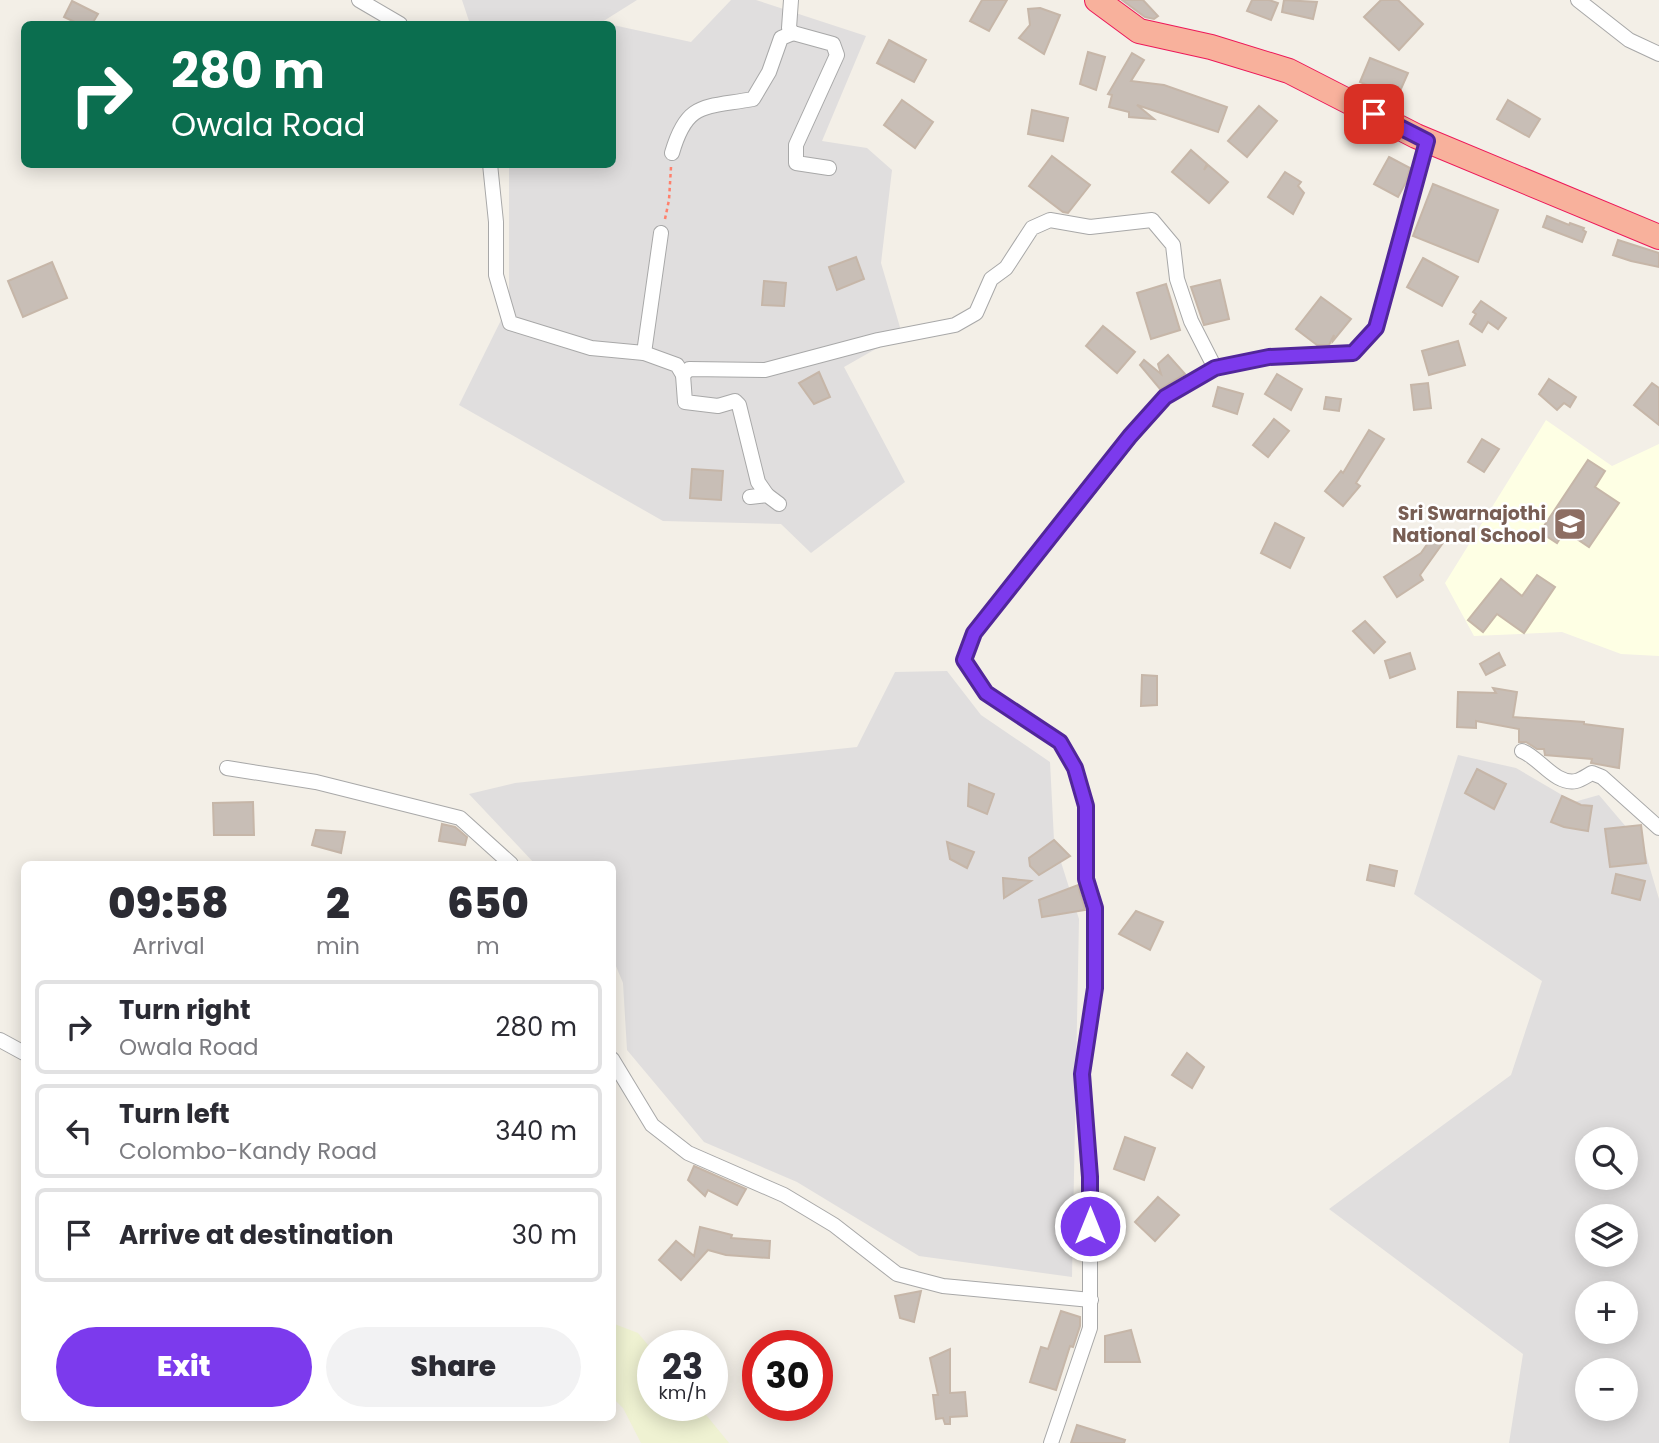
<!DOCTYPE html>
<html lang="en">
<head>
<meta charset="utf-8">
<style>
	body { margin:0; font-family:Poppins,sans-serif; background:#f2f2f3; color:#2b2b33; height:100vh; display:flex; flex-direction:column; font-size:26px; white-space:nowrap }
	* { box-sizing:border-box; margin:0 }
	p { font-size:23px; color:#7c7c81 }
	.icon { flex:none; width:38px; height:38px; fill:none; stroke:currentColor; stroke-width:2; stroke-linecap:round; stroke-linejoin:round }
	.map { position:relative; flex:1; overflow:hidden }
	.drawer { position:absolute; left:21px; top:861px; width:595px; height:560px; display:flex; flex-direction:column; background:#fff; border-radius:10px; box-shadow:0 4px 18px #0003 }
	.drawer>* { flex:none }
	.top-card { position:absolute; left:21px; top:21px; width:595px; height:147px; border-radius:10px; box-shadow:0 4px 18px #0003; background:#0b6e4f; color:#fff; overflow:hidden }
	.fabs { position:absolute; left:1575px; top:1127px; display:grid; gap:14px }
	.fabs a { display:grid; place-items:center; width:63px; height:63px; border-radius:50%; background:#fff; box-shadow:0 4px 18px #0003; font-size:35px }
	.speed { position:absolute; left:637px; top:1330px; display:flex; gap:14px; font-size:35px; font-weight:700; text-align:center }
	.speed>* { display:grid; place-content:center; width:91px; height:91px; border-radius:50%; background:#fff; box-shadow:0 4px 18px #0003; line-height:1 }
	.speed small { font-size:18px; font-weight:400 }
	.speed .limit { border:10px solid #d22; background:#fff; color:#111 }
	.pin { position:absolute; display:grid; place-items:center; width:60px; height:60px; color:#fff; margin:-30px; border-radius:14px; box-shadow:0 4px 10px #0006 }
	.me { position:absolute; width:77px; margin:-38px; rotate:0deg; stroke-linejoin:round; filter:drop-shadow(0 0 5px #0008) }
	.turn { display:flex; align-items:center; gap:24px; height:147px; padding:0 35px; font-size:32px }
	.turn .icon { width:91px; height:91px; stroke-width:2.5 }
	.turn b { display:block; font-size:49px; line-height:60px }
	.eta { display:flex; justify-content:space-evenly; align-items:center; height:119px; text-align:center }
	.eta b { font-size:42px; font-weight:800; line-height:49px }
	.cta { display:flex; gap:14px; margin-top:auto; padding:14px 35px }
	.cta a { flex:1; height:80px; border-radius:42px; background:#7c3aed; color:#fff; font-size:28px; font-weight:800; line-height:80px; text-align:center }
	.cta a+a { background:#f2f2f3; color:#2b2b33 }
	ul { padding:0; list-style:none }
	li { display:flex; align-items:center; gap:21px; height:94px; margin:0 14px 10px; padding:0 21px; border:4px solid #e1e1e2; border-radius:10px }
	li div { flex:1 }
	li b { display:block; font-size:26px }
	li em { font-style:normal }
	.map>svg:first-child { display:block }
</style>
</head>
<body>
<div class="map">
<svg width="1659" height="1443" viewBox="0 0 1659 1443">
	<rect width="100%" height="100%" fill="#f3efe7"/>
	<g fill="#e0dede" fill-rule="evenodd">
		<path d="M462,0H637L602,22L609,24H470Z"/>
		<path d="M731,0H756L866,36L822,141L867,148L892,170L881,263L902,334L844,367L905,482L811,553L781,524L663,521L459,405L509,304V165L612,164L613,25L691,42Z"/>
		<path d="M947,671L981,715L1050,762L1054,840L1079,919L1072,1277L919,1256L797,1182L704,1142L627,1050L623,983L613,959L612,864H535L469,794L515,783L857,747L895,672Z"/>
		<path d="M1458,755L1516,768L1574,802L1599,795L1644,848L1659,899V1443H1509L1523,1354L1329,1209L1511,1075L1542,981L1414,894ZM1587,1139H1626V1178H1587ZM1587,1216H1626V1255H1587ZM1587,1293H1626V1332H1587ZM1587,1370H1626V1409H1587Z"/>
	</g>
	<path fill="#feffe4" d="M1546,420L1612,466L1659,444V656L1621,654L1562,632L1474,636L1445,583Z"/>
	<path fill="#eff2d2" d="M612,1323L638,1333L653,1351V1405H698L729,1443H641L623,1408L613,1398Z"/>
	<g fill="#c8beb6" stroke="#c6b6a8" stroke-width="2">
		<path d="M982,0H1007L989,31L970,21Z"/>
		<path d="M1122,0H1143L1158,16L1154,19L1145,17Z"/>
		<path d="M1252,0H1269L1278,3L1271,20L1247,11Z"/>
		<path d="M1284,0L1317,2L1313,19L1282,12Z"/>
		<path d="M1381,0H1398L1423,24L1399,50L1364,17Z"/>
		<path d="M72,1L98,14L92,24H79L64,17Z"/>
		<path d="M1040,8L1060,15L1044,54L1019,38L1030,25L1028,9Z"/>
		<path d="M889,40L926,60L914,82L877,63Z"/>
		<path d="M1088,52L1105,57L1096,90L1080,84Z"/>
		<path d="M1132,53L1144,60L1131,81L1164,85L1227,107L1218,132L1137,105L1154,119L1129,117V112L1109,107L1112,95L1108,94Z"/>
		<path d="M1370,58L1408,73L1397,98L1360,82Z"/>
		<path d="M902,100L933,122L915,148L884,125Z"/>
		<path d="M1508,100L1540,119L1529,137L1497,119Z"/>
		<path d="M1259,106L1277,121L1247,157L1228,141Z"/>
		<path d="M1032,110L1068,118L1063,141L1028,134Z"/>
		<path d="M1191,150L1207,164L1204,170L1208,165L1228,182L1209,203L1172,172Z"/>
		<path d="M1052,156L1090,185L1068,213L1063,212L1029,186Z"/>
		<path d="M1389,157L1410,168L1406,182L1398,197L1374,184Z"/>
		<path d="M1285,172L1301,182L1298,186L1304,193L1293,214L1268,197Z"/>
		<path d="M1433,184L1498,210L1478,262L1413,236Z"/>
		<path d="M1547,216L1569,225L1570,223L1584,228L1583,230L1586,232L1582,242L1543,227Z"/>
		<path d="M1618,240L1659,253V267L1631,261L1613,255Z"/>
		<path d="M856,257L864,279L837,290L829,267Z"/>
		<path d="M1423,258L1458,277L1442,306L1407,287Z"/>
		<path d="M52,262L67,298L23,317L8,281Z"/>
		<path d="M1220,280L1229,319L1204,325L1191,287Z"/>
		<path d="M764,281L786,283L784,306L762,305Z"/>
		<path d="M1166,284L1180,330L1151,339L1137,293Z"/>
		<path d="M1321,297L1351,319L1333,341L1334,335L1329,345H1317L1296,329Z"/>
		<path d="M1481,301L1506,318L1498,329L1488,322L1482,332L1470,324L1476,314L1473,312Z"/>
		<path d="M1103,326L1135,352L1117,373L1086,346Z"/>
		<path d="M1458,341L1465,365L1429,375L1422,351Z"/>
		<path d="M1168,355L1185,374L1160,389L1140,365L1144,360L1161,374L1158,364Z"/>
		<path d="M819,372L830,397L814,404L799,383Z"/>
		<path d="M1277,374L1302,389L1291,410L1265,394Z"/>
		<path d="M1549,379L1576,397L1570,407L1564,403L1557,410L1539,394Z"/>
		<path d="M1428,383L1431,408L1414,410L1411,385Z"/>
		<path d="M1652,383L1659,388V425L1634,405Z"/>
		<path d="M1218,387L1243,394L1237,414L1213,406Z"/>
		<path d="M1326,397L1341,399L1339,411L1324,409Z"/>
		<path d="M1274,419L1289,431L1268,457L1253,445Z"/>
		<path d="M1369,430L1384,439L1356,483L1360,486L1343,506L1325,491L1341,471L1343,473Z"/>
		<path d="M1482,439L1499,449L1484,472L1468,462Z"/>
		<path d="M1588,460L1605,471L1595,487L1619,503L1589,547L1565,531L1557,543L1540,532Z"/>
		<path d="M692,469L723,471L721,500L690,498Z"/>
		<path d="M1275,523L1304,538L1290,568L1261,553Z"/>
		<path d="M1435,533L1445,540L1420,575L1423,580L1397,597L1384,577L1421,553Z"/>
		<path d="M1537,575L1555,587L1524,633L1497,614L1483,632L1468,620L1501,579L1522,596Z"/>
		<path d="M1365,621L1385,642L1374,653L1353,631Z"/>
		<path d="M1410,653L1415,669L1390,678L1385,661Z"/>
		<path d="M1499,653L1505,665L1486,675L1480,664Z"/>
		<path d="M1142,675L1157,676V705L1141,706Z"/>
		<path d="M1493,688L1517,692L1513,717L1584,722V724L1623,729L1619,768L1591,763L1592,759L1545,755L1544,749H1537L1526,742H1519V729L1476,721V728L1457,727L1458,692L1496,693Z"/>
		<path d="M1477,769L1506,784L1494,809L1465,793Z"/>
		<path d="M969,784L994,794L987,814L968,806Z"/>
		<path d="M1562,796L1581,805L1592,806L1588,831L1564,827L1551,822Z"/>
		<path d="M253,802L254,835H214L213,803Z"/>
		<path d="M442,824L455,827L467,837L465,845L439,841Z"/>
		<path d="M1641,825L1646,863L1610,867L1605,829Z"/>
		<path d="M316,830L345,832L341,853L312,845Z"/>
		<path d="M1054,840L1070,856L1039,875L1030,866L1029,858Z"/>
		<path d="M947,842L974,852L967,868L950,859Z"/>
		<path d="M1370,865L1397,871L1394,886L1367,880Z"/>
		<path d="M1616,874L1645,881L1640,900L1612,893Z"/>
		<path d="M1003,878L1031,881L1004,898Z"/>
		<path d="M1078,885L1085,910L1042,917L1039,900Z"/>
		<path d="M1136,911L1163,922L1150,950L1119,934Z"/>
		<path d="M1187,1053L1204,1067L1192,1088L1172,1075Z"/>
		<path d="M1125,1137L1155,1148L1144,1180L1114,1169Z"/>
		<path d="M694,1166L746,1189L737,1205L708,1190L705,1196L688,1180Z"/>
		<path d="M1158,1197L1179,1215L1155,1241L1135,1222Z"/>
		<path d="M700,1227L732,1235L731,1238L770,1241L769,1258L726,1255L708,1250L681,1280L659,1260L676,1241L694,1256Z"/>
		<path d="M921,1291L914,1322L900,1318L895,1296Z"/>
		<path d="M1061,1311L1080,1317V1326L1073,1347L1070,1346L1056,1390L1030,1382L1041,1347L1048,1349Z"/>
		<path d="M1131,1330L1140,1362H1105V1336Z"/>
		<path d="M950,1349V1393L965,1392L967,1416L950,1417V1424H945L943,1418L936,1419L933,1395H938L930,1358Z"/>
		<path d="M1077,1425L1125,1440L1124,1443H1071Z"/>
	</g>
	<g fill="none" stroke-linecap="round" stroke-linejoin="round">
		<defs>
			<g id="minor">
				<path d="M359,0L400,24"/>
				<path d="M791,0L789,28L793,33L833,44L837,55L796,145V163L829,168"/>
				<path d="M1578,0L1629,40L1659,54"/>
				<path d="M672,153C687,101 704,108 753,99L769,72L781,38L793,33"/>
				<path d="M490,164L496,222V275L510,323L591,348L644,353L677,365L683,375"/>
				<path d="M644,353L661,233"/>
				<path d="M767,495L758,482L739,405L735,401L718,406L685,402L683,375L689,369L765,370L878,340L955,325L976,313L991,279L1006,268L1032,228L1050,220L1090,227L1152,220L1173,245L1177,279L1191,321L1215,368"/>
				<path d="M750,497L767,495L779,504"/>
				<path d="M1522,751C1540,758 1555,785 1576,781C1581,780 1588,775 1592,773L1602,777L1659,828"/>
				<path d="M227,768L316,782L460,818L511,864"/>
				<path d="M0,1040L24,1053"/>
				<path d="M612,1059L652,1125L688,1153L784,1195L834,1225L897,1274L943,1286L1091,1300"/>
				<path d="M1051,1443L1090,1328V1177L1082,1074L1095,988V908L1086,879V806L1075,768L1060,742L986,693L964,660L974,633L1131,436L1165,397L1215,368L1269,357L1353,353L1376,328L1427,141"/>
			</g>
			<path id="trunk" d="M1097,0L1139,31L1211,47L1289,71L1416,136L1659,237"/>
		</defs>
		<use href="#minor" stroke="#a8a8a8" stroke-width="16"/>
		<use href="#trunk" stroke="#ed1859" stroke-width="26"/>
		<path stroke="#ff806c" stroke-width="2.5" stroke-dasharray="3.5 3.5" stroke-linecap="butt" d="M665,219L669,200L671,167"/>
		<use href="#minor" stroke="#fff" stroke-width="14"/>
		<use href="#trunk" stroke="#f8b19c" stroke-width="24"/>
	</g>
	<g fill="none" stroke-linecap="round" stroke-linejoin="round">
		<defs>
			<path id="route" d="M1090,1226V1177L1082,1074L1095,988V908L1086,879V806L1075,768L1060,742L986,693L964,660L974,633L1130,436L1165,397L1215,368L1269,357L1353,353L1376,328L1427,141L1374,114"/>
		</defs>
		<use href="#route" stroke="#51269a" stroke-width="18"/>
		<use href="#route" stroke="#7c3aed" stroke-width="12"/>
	</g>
	<defs>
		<symbol id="school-square" viewBox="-11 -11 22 22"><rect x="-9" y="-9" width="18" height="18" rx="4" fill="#8d6e63" stroke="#fff"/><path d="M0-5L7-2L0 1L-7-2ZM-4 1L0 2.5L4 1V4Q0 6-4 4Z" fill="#fff"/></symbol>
	</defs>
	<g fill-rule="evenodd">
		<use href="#school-square" x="1551" y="505" width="38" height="38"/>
	</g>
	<g text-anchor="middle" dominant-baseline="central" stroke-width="5" stroke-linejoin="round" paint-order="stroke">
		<g font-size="19" font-weight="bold" fill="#785e54" stroke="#fff" text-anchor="end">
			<text x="1546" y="513">Sri Swarnajothi<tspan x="1546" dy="22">National School</tspan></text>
		</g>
	</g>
</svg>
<div class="fabs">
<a><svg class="icon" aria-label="search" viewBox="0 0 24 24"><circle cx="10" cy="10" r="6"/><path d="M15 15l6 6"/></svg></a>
<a><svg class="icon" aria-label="layers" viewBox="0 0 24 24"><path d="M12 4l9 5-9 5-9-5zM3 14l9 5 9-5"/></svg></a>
<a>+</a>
<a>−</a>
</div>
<div class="speed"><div>23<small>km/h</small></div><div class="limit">30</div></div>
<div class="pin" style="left:1374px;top:114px;background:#d93025"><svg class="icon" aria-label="arrive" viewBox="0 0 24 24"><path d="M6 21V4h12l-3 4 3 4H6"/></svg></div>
<svg class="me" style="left:1090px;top:1226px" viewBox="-20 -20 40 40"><circle r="17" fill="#7c3aed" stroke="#fff" stroke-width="3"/><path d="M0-11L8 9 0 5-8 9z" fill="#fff"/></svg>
<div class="top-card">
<div class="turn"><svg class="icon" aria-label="right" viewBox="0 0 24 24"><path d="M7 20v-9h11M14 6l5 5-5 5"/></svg><div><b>280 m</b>Owala Road</div></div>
</div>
<section class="drawer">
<div class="eta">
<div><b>09:58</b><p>Arrival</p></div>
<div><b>2</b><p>min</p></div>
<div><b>650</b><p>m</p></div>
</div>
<ul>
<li><svg class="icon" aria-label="right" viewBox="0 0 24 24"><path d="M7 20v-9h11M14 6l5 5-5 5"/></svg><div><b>Turn right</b><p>Owala Road</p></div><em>280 m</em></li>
<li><svg class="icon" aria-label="left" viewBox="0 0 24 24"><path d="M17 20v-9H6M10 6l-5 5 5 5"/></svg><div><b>Turn left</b><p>Colombo-Kandy Road</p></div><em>340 m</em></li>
<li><svg class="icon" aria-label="arrive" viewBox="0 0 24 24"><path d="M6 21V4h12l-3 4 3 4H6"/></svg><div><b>Arrive at destination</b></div><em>30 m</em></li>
</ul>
<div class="cta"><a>Exit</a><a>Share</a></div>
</section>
</div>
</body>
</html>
